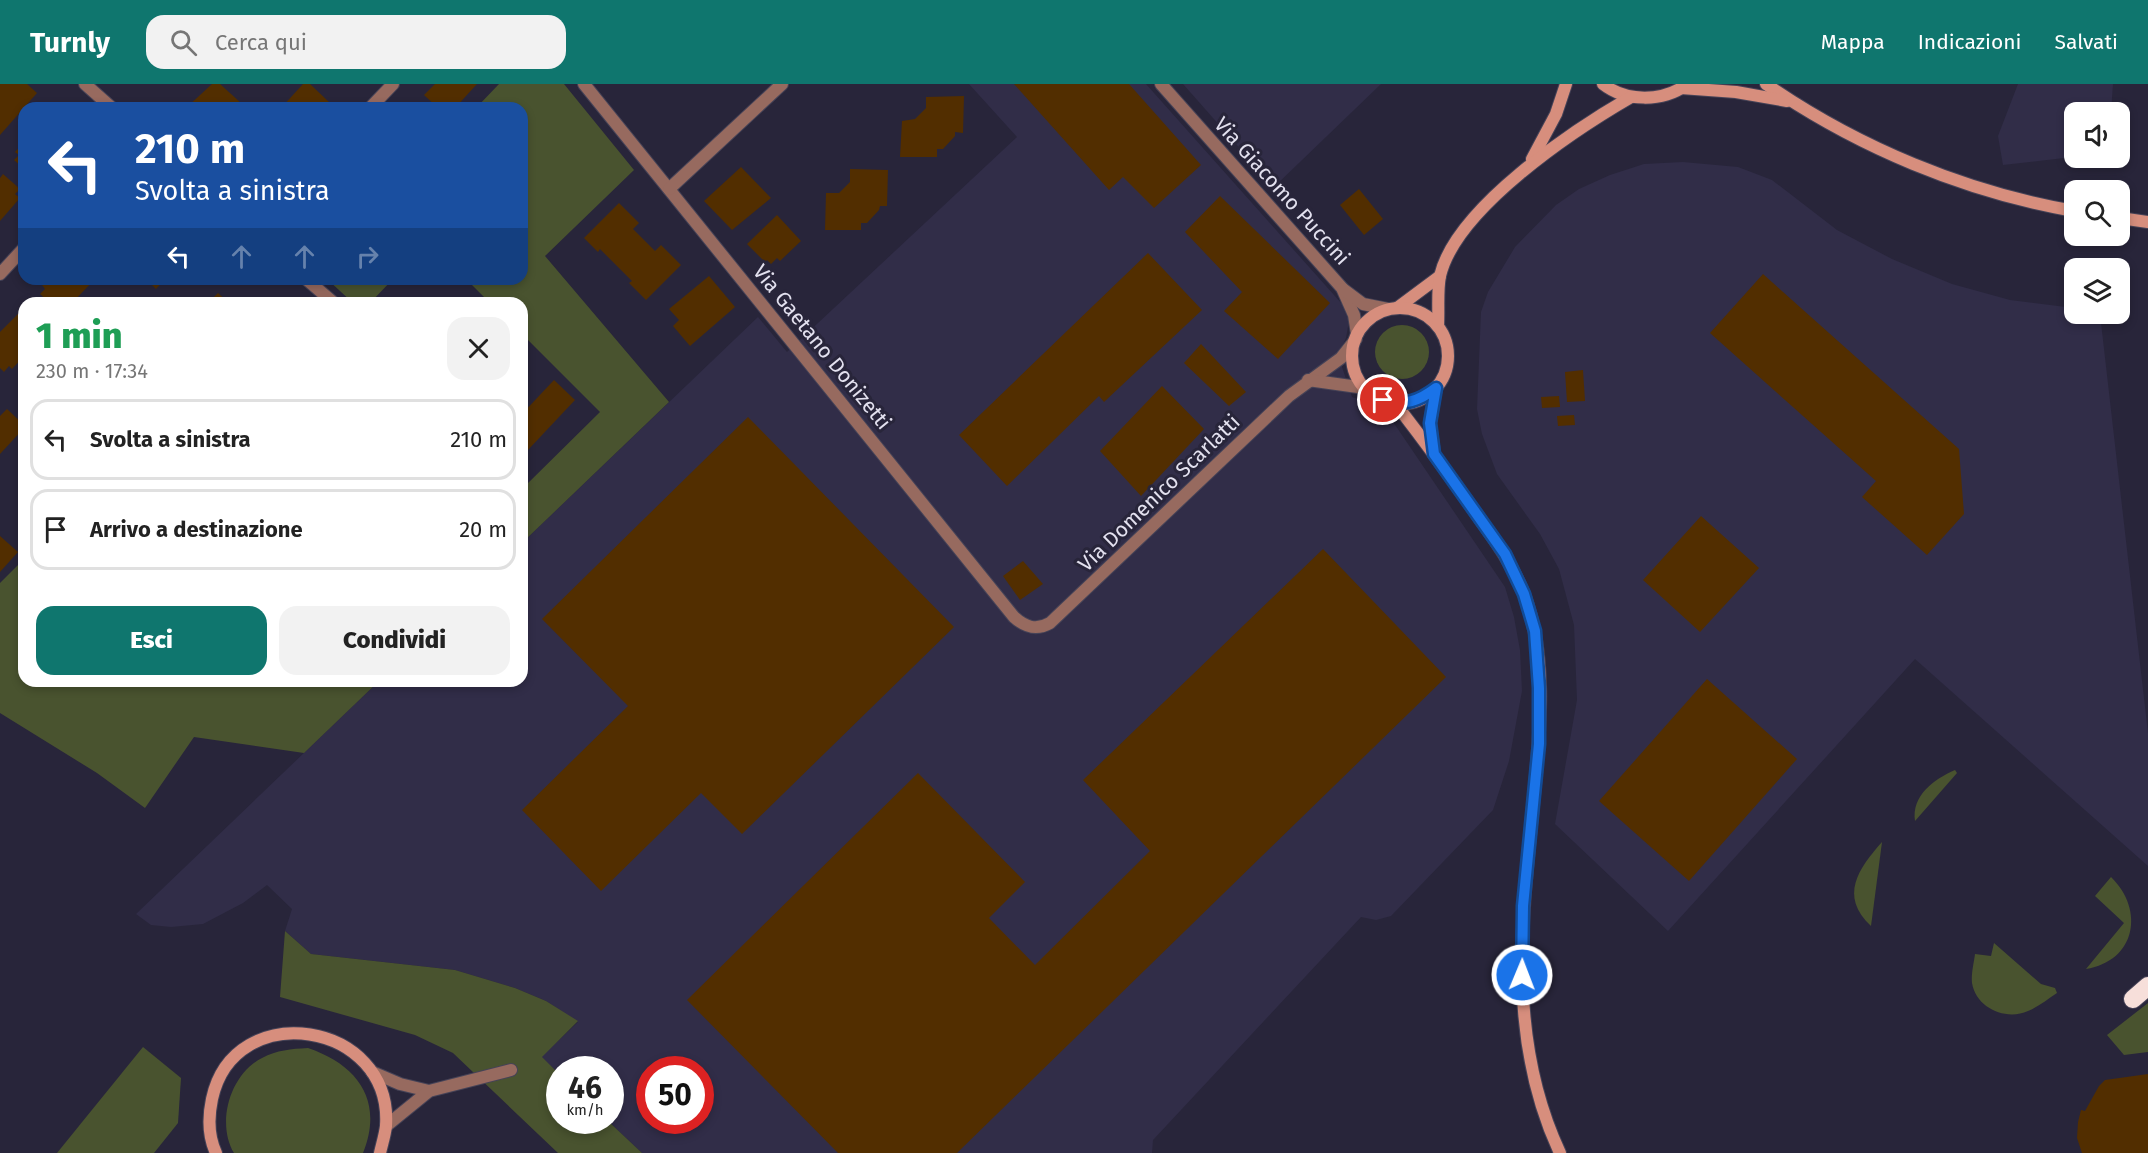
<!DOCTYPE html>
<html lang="it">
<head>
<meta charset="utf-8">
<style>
	body { margin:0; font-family:"Fira Sans",sans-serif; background:#f2f2f2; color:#222; height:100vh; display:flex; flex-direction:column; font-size:22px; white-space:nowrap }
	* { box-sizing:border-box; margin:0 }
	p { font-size:20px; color:#767676 }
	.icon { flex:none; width:33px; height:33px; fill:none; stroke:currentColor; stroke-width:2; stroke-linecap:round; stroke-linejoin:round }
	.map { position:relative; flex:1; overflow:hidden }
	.panel { position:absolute; left:18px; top:213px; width:510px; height:390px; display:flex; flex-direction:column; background:#fff; border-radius:18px; box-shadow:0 3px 9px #0003 }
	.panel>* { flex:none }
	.banner { position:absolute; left:18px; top:18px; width:510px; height:183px; border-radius:18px; box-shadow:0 3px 9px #0003; background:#1a4fa0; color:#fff; overflow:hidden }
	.buttons { position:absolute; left:2064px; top:18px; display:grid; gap:12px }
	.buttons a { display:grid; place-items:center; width:66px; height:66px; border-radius:12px; background:#fff; box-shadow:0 3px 9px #0003; font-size:30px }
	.speed { position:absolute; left:546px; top:972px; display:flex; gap:12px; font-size:30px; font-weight:700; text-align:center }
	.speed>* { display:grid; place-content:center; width:78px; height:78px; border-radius:50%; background:#fff; box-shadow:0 3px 9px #0003; line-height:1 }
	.speed small { font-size:15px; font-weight:400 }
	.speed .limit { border:9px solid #d22; background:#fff; color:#111 }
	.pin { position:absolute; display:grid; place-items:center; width:51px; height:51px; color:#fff; margin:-26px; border:3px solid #fff; border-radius:50%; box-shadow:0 2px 6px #0007 }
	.me { position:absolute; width:66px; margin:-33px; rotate:1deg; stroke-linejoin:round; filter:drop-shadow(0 0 4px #0008) }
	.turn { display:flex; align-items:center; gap:21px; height:126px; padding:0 18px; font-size:27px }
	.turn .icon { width:78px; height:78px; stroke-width:2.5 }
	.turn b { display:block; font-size:42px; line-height:51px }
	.lanes { display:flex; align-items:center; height:57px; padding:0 18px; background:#0003; justify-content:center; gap:30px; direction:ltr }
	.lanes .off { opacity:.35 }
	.round { display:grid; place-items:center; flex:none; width:63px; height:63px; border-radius:18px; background:#f2f2f2 }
	.headline { display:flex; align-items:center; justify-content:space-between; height:102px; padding:0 18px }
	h1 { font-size:36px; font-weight:800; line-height:45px; color:#1e9e55 }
	.button { display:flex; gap:12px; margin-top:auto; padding:12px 18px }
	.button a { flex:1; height:69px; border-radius:18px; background:#0f766e; color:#fff; font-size:24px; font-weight:800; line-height:69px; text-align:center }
	.button a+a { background:#f2f2f2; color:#222 }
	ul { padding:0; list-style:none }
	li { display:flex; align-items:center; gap:18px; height:81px; margin:0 12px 9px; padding:0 6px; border:3px solid #e0e0e0; border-radius:18px }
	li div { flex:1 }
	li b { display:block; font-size:22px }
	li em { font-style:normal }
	header { display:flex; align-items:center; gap:36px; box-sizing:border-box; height:84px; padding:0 30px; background:#0f766e; color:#fff }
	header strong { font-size:28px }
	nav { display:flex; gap:33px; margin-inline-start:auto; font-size:21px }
	.search { width:420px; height:54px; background:#f2f2f2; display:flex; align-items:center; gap:15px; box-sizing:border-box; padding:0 21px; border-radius:18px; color:#767676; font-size:22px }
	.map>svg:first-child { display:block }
</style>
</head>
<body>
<header>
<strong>Turnly</strong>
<div class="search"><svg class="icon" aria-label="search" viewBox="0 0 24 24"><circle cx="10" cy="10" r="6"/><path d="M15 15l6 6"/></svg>Cerca qui</div>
<nav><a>Mappa</a><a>Indicazioni</a><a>Salvati</a></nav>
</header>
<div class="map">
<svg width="2148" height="1069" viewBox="0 0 2148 1069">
	<rect width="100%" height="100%" fill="#28253a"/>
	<g fill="#312d48" fill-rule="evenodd">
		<path d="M969,0H1146L1342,220L1349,237L1346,254L1338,271L1352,313L1377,321L1387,329L1505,503L1514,533L1520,566L1522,607L1509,677L1493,726L1391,832L1376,836L1361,833L1153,1056L1152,1069H642L608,1037L610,1036V986H560L559,990L541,973L578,938L546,917L515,904L455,886L311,870L285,847L292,825L267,801L243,819L203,840L171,843L151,841L136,830L379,597H522V459L758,233L787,268L1017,53ZM650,986H700V1036H650Z"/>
		<path d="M1183,0H1381L1274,103Z"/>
		<path d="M2018,0H2113L2111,28H2074V74H2116L2117,80L2064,74L2003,81L1998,52Z"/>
		<path d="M1683,78L1738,83L1772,96L1837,146L1892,175L1952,200L2010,216L2074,224V230H2100L2148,649V782L1915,575L1668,847L1555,740L1577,616L1574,541L1559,485L1540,450L1497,390L1482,350L1477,325L1481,228L1488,208L1515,163L1556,121L1579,105L1610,91L1644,80Z"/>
	</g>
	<g fill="#49532f">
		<path d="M499,0H564L634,86L545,172L669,318L522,459V405L600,328L522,250V219H490L466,195H522V24H476Z"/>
		<path d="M327,195H393L370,219H353Z"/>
		<circle cx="1402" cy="268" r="27"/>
		<path d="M24,475V597H379L304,669L194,653L145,724L97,689L0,629V499Z"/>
		<path d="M1955,686L1957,689L1915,737C1911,712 1934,695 1955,686Z"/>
		<path d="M1882,758L1871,842C1839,812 1858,785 1882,758Z"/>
		<path d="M2111,793C2145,826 2136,877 2086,885L2124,839L2095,812Z"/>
		<path d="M285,847L311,870L455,886L515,904L546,917L578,937L542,973L559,990L560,1036L608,1037L642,1069H558L453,969L415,951L280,913Z"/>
		<path d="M1994,859L2041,900L2055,904L2057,909C2048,915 2038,923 2028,927C2006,937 1976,924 1972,899C1971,890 1974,878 1975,870L1991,872Z"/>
		<path d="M2148,919V968L2124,971L2107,951Z"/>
		<path d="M143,963L181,994L178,1039L154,1069H57Z"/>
		<path d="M308,964C358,981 384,1017 363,1069H234C216,1039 230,990 262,974C277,966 291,965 308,964Z"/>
	</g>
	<g fill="#522e00">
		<path d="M0,0H27L37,9L0,51Z"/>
		<path d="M212,0H220L241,19L237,24H186Z"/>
		<path d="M303,0H310L329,18L323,24H281Z"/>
		<path d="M435,0H477L455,24H438L424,11Z"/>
		<path d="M1014,0H1129L1201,81L1154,124L1123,93L1109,106Z"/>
		<path d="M964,12L963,49L955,48V52L943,65H937V73H900L902,37L915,35L926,24V13Z"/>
		<path d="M24,58V85L14,76L19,71L15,68Z"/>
		<path d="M741,83L771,114L732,146L704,117Z"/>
		<path d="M850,85L888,86L887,122H880L879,126L867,139H861V146H825L826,109H839L850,98Z"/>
		<path d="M3,90L20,105L15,110L20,114L0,137V94Z"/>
		<path d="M1359,105L1383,135L1364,151L1340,121Z"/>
		<path d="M1220,112L1330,219L1278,275L1224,227L1242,208L1185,148Z"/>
		<path d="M619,119L639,139L633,145L655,167L661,161L681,181L646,216L629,199L632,197L600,165L598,168L584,154Z"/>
		<path d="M777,131L801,157L780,177L777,174L771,180L767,176L765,178L747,160Z"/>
		<path d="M1148,169L1202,226L1104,318L1099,312L1007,402L959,351Z"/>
		<path d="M1763,190L1959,365L1964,430L1927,471L1862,413L1876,397L1710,249Z"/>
		<path d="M709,192L735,223L690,262L673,242L679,236L669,225Z"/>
		<path d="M48,195H95L72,219H50L40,210L45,205L42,201Z"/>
		<path d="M146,195H165L156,205Z"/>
		<path d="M218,209L229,219H208Z"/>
		<path d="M21,227L24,230V272L12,285L9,282L4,288L0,284V248Z"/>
		<path d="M1201,260L1246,308L1229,322L1184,279Z"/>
		<path d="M1583,286L1585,317L1567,318L1565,288Z"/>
		<path d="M554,296L575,316L527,367L522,362V330Z"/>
		<path d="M1162,302L1204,345L1141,412L1100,367Z"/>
		<path d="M1559,312L1560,323L1542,324L1541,313Z"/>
		<path d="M7,325L24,341V344L0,370V332Z"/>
		<path d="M1574,331L1575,341L1558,342L1557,332Z"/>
		<path d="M748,333L954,543L742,750L701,709L601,807L522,726L628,622L542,535Z"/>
		<path d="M1701,432L1759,484L1700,548L1643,496Z"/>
		<path d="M0,452L18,468L0,488Z"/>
		<path d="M1323,465L1446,593L957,1069H838L687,916L918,689L1025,798L989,834L1035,881L1150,767L1083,696Z"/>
		<path d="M1023,477L1043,500L1020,516L1003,492Z"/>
		<path d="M1707,595L1797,675L1689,797L1599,717Z"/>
		<path d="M2148,990V1069H2082L2077,1054L2078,1038L2081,1026L2085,1027L2099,1002L2105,996Z"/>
	</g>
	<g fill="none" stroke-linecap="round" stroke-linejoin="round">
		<defs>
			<g id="street">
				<path d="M85,0L112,24"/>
				<path d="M584,0L1014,533C1025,543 1036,547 1050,539L1289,312L1341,274L1356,255"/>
				<path d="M1161,0L1342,204L1354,231L1357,250"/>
				<path d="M370,24L393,0"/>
				<path d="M669,105L782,0"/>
				<path d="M0,190L24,164"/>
				<path d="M306,195L334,219"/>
				<path d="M1343,205L1363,220L1388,225"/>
				<path d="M1308,296L1365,304"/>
				<path d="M372,988L400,1000L429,1007"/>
				<path d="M386,1042L429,1007L511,986"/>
			</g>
			<g id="secondary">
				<path d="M1603,0C1626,18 1662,18 1686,1"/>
				<path d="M1766,0C1857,63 1965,108 2074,127"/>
				<path d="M1681,4L1736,8L1787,17"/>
				<path d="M1532,75L1556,30L1566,0"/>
				<path d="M2120,134L2148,138"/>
				<path d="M1397,224L1440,192"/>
				<circle cx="1400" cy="272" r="48"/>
				<path d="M1438,242C1439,226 1437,207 1440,192C1456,124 1574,46 1631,13"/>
				<path d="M1395,319C1422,354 1448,389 1473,425C1492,452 1512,479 1524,510C1548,573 1540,647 1534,712C1522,834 1506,954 1560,1069"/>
				<path d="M1434,368L1430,339L1436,304"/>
				<path d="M216,1069C208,1052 208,1034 212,1015C234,912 393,937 386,1042C385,1051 382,1060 380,1069"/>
			</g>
			<path id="highway" d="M2133,915L2148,902"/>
		</defs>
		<use href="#street" stroke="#464357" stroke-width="14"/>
		<use href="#secondary" stroke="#464357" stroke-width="14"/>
		<use href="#highway" stroke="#464357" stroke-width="20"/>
		<use href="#street" stroke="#976a5f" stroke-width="12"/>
		<use href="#secondary" stroke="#d78e7d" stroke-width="12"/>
		<use href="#highway" stroke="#f7dfda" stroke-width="18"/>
	</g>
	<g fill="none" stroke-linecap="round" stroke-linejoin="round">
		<defs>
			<path id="route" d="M1383,316C1405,322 1419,317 1436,304L1430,339L1434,370L1505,470L1524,510L1535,547L1539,604V660L1523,822L1522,891"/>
		</defs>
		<use href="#route" stroke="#114b97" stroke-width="15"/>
		<use href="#route" stroke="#1a73e8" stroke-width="10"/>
	</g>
	<g text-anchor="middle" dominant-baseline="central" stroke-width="6" stroke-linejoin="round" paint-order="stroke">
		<g font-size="21" fill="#e3e1ef" stroke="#28253a">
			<text transform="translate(1282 107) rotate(48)">Via Giacomo Puccini</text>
			<text transform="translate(822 263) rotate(51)">Via Gaetano Donizetti</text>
			<text transform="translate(1159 409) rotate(-44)">Via Domenico Scarlatti</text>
		</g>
	</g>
</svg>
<div class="buttons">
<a><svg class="icon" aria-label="sound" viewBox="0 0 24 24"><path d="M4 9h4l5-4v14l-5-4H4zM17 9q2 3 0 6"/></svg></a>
<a><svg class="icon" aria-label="search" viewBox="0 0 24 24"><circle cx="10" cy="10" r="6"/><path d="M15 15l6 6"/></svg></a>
<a><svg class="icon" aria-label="layers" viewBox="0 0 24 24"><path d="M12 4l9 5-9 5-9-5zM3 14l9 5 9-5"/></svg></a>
</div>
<div class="speed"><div>46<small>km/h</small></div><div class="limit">50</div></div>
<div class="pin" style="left:1383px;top:316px;background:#d93025"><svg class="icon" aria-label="arrive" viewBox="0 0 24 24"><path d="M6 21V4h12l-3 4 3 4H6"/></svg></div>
<svg class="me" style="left:1522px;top:891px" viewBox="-20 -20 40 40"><circle r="17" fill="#1a73e8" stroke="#fff" stroke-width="3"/><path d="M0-11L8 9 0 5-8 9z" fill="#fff"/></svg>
<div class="banner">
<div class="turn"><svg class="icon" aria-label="left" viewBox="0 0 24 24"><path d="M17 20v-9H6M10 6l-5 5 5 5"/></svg><div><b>210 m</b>Svolta a sinistra</div></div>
<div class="lanes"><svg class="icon" aria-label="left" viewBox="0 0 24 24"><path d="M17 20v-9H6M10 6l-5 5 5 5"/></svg><svg class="icon off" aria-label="ahead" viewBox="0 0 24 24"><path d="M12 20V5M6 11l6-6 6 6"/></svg><svg class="icon off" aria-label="ahead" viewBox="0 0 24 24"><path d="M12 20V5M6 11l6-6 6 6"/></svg><svg class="icon off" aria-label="right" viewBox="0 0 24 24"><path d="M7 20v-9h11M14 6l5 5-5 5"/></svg></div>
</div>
<section class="panel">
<div class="headline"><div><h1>1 min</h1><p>230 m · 17:34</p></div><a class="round"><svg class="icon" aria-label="close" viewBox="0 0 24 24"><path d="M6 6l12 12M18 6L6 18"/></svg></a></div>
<ul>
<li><svg class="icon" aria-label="left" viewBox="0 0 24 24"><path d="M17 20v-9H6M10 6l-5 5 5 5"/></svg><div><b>Svolta a sinistra</b></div><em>210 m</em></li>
<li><svg class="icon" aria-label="arrive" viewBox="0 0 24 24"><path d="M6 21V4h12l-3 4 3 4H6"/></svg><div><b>Arrivo a destinazione</b></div><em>20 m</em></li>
</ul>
<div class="button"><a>Esci</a><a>Condividi</a></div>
</section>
</div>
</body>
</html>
